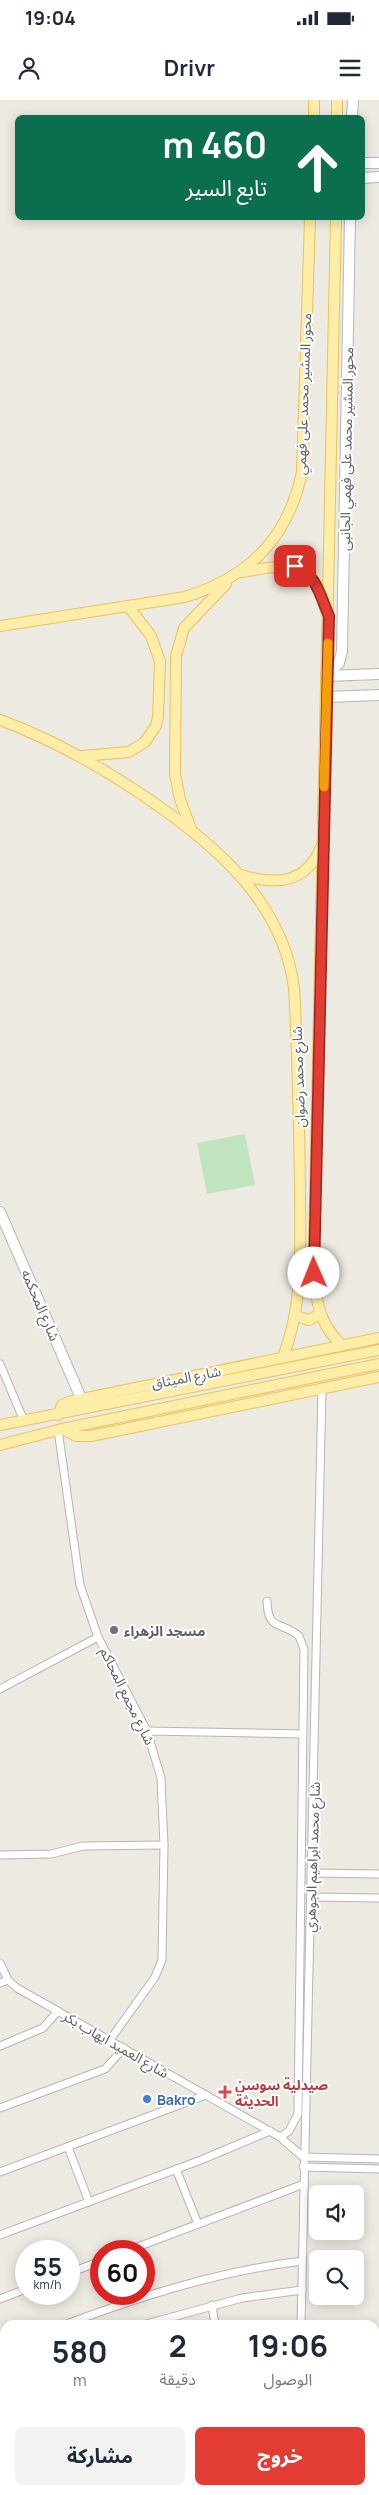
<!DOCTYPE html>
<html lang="ar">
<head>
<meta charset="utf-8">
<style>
	body { margin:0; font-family:Manrope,"Noto Sans Arabic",sans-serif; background:#f2f2f3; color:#1f2937; direction:rtl; height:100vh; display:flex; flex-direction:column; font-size:19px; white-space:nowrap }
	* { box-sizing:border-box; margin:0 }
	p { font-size:16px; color:#747a83 }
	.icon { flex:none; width:28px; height:28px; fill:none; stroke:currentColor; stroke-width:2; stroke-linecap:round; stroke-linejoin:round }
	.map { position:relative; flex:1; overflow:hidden; direction:ltr }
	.drawer { position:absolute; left:0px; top:2220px; width:380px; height:175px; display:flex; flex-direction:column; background:#fff; border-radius:15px 15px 0 0; box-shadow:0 2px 12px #0003; direction:rtl }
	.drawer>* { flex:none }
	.hud { position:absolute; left:15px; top:15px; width:350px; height:105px; border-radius:8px; box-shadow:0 2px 12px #0003; direction:rtl; background:#0b6e4f; color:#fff; overflow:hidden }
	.buttons { position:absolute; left:309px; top:2085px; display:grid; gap:10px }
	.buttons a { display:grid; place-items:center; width:55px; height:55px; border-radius:8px; background:#fff; box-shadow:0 2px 12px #0003; font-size:25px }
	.speed { position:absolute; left:15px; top:2140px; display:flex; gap:10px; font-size:25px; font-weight:700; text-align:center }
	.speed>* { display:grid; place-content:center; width:65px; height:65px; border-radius:50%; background:#fff; box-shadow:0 2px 12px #0003; line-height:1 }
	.speed small { font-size:12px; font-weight:400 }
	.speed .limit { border:8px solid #d22; background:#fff; color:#111 }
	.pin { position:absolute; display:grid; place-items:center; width:42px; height:42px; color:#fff; margin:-21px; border-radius:10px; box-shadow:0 2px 8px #0006 }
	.me { position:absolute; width:55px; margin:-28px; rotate:359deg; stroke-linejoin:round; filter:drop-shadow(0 0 4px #0008) }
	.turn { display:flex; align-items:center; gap:18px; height:105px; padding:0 15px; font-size:22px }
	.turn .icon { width:65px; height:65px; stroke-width:2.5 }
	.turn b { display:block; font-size:35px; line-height:42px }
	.eta { display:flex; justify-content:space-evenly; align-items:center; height:85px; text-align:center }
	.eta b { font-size:30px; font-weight:700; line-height:35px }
	.cta { display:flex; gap:10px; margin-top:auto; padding:10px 15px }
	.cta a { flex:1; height:58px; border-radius:8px; background:#e33d33; color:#fff; font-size:20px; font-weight:700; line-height:58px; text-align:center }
	.cta a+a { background:#f2f2f3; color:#1f2937 }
	.status { display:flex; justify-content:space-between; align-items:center; height:35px; padding:0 25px; background:#fff; direction:ltr }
	.status svg { height:14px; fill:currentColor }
	header { display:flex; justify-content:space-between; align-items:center; height:65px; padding:0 15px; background:#fff; font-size:22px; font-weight:700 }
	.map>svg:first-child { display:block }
</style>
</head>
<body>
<div class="status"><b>19:04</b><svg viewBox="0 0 49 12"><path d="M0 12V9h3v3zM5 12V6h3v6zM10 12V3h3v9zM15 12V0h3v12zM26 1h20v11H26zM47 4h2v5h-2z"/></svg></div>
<header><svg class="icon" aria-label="menu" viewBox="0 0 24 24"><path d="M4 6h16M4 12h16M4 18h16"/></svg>Drivr<svg class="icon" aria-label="person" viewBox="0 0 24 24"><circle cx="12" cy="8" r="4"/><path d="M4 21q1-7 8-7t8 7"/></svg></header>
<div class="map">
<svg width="379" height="2395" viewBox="0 0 379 2395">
	<rect width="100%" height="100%" fill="#edeae2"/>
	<path fill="#c0e4c0" d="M245,1034L255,1085L207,1094L197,1043Z"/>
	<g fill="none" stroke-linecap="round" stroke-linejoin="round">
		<defs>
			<g id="street">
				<path d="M0,1264L24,1321"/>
				<path d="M58,1330L80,1485L98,1537L147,1631L161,1678L164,1745L162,1860L155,1877L110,1940"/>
				<path d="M267,1501C268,1532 280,1520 299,1536L304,1549L298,2014L289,2031L280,2037"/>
				<path d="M0,1589L98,1537"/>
				<path d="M147,1631L303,1634"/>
				<path d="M0,1755L51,1754L83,1746L164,1745"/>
				<path d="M311,1773L379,1774"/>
				<path d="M311,1797L379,1798"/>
				<path d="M0,1863L8,1880L17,1888L280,2037L303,2057L379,2059"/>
				<path d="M0,1883L8,1880"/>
				<path d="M0,1946L43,1928L58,1911"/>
				<path d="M0,2008L105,1969L124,1948"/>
				<path d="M68,2047L89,2102"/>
				<path d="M303,2067L379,2069"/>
				<path d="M176,2069L198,2124"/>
				<path d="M0,2072L206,1995"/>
				<path d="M0,2135L201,2060L270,2031"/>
				<path d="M127,2151L304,2084"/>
				<path d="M69,2173L101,2161"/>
				<path d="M0,2199L26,2189"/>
				<path d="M212,2205L215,2225"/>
				<path d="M64,2225C141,2196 220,2171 302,2161"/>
				<path d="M143,2225L242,2198L302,2190"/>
				<path d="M301,2225L322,1289"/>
				<path d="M0,2249L5,2247"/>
				<path d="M0,2299L5,2296"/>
				<path d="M375,2302H379"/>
				<path d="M0,2372L5,2370"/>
				<path d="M14,2390L17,2395"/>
				<path d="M50,2390L52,2395"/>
				<path d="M116,2390L118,2395"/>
				<path d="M172,2390L173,2395"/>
				<path d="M210,2390V2391"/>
				<path d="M251,2390L252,2395"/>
				<path d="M93,2395L105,2390"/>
				<path d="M299,2395V2390"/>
			</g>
			<g id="secondary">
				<path d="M352,18L353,0"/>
				<path d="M362,63H379"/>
				<path d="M362,78L379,77"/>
				<path d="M326,575L339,563L342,551L350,118"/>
				<path d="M326,576L379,574"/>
				<path d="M326,597L379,595"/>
				<path d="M0,1112L81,1298"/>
			</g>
			<g id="primary">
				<path d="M314,18V0"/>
				<path d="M337,18V0"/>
				<path d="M336,118L314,1146C315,1183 312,1219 342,1245"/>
				<path d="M242,472C265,469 299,457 314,481C320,490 323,503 327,513"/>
				<path d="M0,526L185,497C249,477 288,439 302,372L310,118"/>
				<path d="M0,620C52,639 98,665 144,696C212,742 283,800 294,888C298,955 299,1022 300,1089C300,1146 304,1203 283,1257"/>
				<path d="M82,656L129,652L145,642L156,626L158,617L160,561L151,536L128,506"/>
				<path d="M191,729L180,699L175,674L176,556L184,528L226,484"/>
				<path d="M241,775C274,785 306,785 321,747"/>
				<path d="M296,1216L309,1220L320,1214"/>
				<path d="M58,1315L62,1305L72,1301L379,1238"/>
				<path d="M0,1325L379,1250"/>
				<path d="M62,1329L76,1336H91L379,1277"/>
				<path d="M0,1345L62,1329L379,1264"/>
			</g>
		</defs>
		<use href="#street" stroke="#b3b5b9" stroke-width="9"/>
		<use href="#secondary" stroke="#b4b7bc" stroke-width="12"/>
		<use href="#primary" stroke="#ecc15c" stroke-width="12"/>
		<use href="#street" stroke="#fff" stroke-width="7"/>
		<use href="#secondary" stroke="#fff" stroke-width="10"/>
		<use href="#primary" stroke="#fceda9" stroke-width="10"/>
	</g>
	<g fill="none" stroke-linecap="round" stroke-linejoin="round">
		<defs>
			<path id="route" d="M295,466C317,475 320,496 329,516L314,1173"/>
		</defs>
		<use href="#route" stroke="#942821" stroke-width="12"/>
		<use href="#route" stroke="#e33d33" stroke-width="9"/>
		<path stroke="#f59e0b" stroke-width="9" d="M324,687L328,543"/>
	</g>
	<circle fill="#6b7280" stroke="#fff" stroke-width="2" cx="114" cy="1530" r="5"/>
	<path fill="#e0444e" stroke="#fff" stroke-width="2" d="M222.5 1984.5h5v5h5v5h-5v5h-5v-5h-5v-5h5z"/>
	<circle fill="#3f7fe0" stroke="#fff" stroke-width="2" cx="147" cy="1999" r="5"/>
	<g text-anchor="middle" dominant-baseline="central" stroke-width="4" stroke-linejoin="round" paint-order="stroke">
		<g font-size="14" fill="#5b5e63" stroke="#fff">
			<text transform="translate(303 294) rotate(-88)">محور المشير محمد على فهمي</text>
			<text transform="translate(346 349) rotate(-89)">محور المشير محمد على فهمي الجانبى</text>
			<text transform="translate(298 977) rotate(-92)">شارع محمد رضوان</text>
			<text transform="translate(41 1205) rotate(67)">شارع المحكمه</text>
			<text transform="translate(186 1277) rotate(-11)">شارع الميثاق</text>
			<text transform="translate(128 1596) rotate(64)">شارع مجمع المحاكم</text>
			<text transform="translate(312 1757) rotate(-88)">شارع محمد ابراهيم الجوهري</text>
			<text transform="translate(116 1944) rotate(30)">شارع العميد ايهاب بكر</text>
		</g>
		<g font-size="14" font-weight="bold" fill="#5b616d" stroke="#fff" text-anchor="start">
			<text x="124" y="1530">مسجد الزهراء</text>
		</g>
		<g font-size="14" font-weight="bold" fill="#be3a42" stroke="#fff" text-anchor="start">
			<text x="235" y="1984">صيدلية سوسن<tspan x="235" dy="16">الحديثة</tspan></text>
		</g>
		<g font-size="14" font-weight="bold" fill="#366cbe" stroke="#fff" text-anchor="start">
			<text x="157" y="1999">Bakro</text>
		</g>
	</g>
</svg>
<div class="buttons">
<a><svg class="icon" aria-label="sound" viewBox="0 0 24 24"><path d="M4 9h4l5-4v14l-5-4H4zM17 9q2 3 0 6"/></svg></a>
<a><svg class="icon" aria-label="search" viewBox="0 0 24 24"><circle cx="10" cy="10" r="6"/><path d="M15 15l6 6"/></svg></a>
</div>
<div class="speed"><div>55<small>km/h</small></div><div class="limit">60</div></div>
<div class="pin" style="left:295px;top:466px;background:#d93025"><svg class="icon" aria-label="arrive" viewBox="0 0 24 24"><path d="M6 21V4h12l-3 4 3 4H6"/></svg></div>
<svg class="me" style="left:314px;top:1173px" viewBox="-20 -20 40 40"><circle r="19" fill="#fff"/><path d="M0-13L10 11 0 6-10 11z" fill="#e33d33"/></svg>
<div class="hud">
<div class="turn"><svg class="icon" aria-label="ahead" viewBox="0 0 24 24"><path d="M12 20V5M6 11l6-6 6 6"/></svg><div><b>460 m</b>تابع السير</div></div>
</div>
<section class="drawer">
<div class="eta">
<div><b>19:06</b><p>الوصول</p></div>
<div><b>2</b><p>دقيقة</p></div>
<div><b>580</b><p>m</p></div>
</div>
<div class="cta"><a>خروج</a><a>مشاركة</a></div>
</section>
</div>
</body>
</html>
